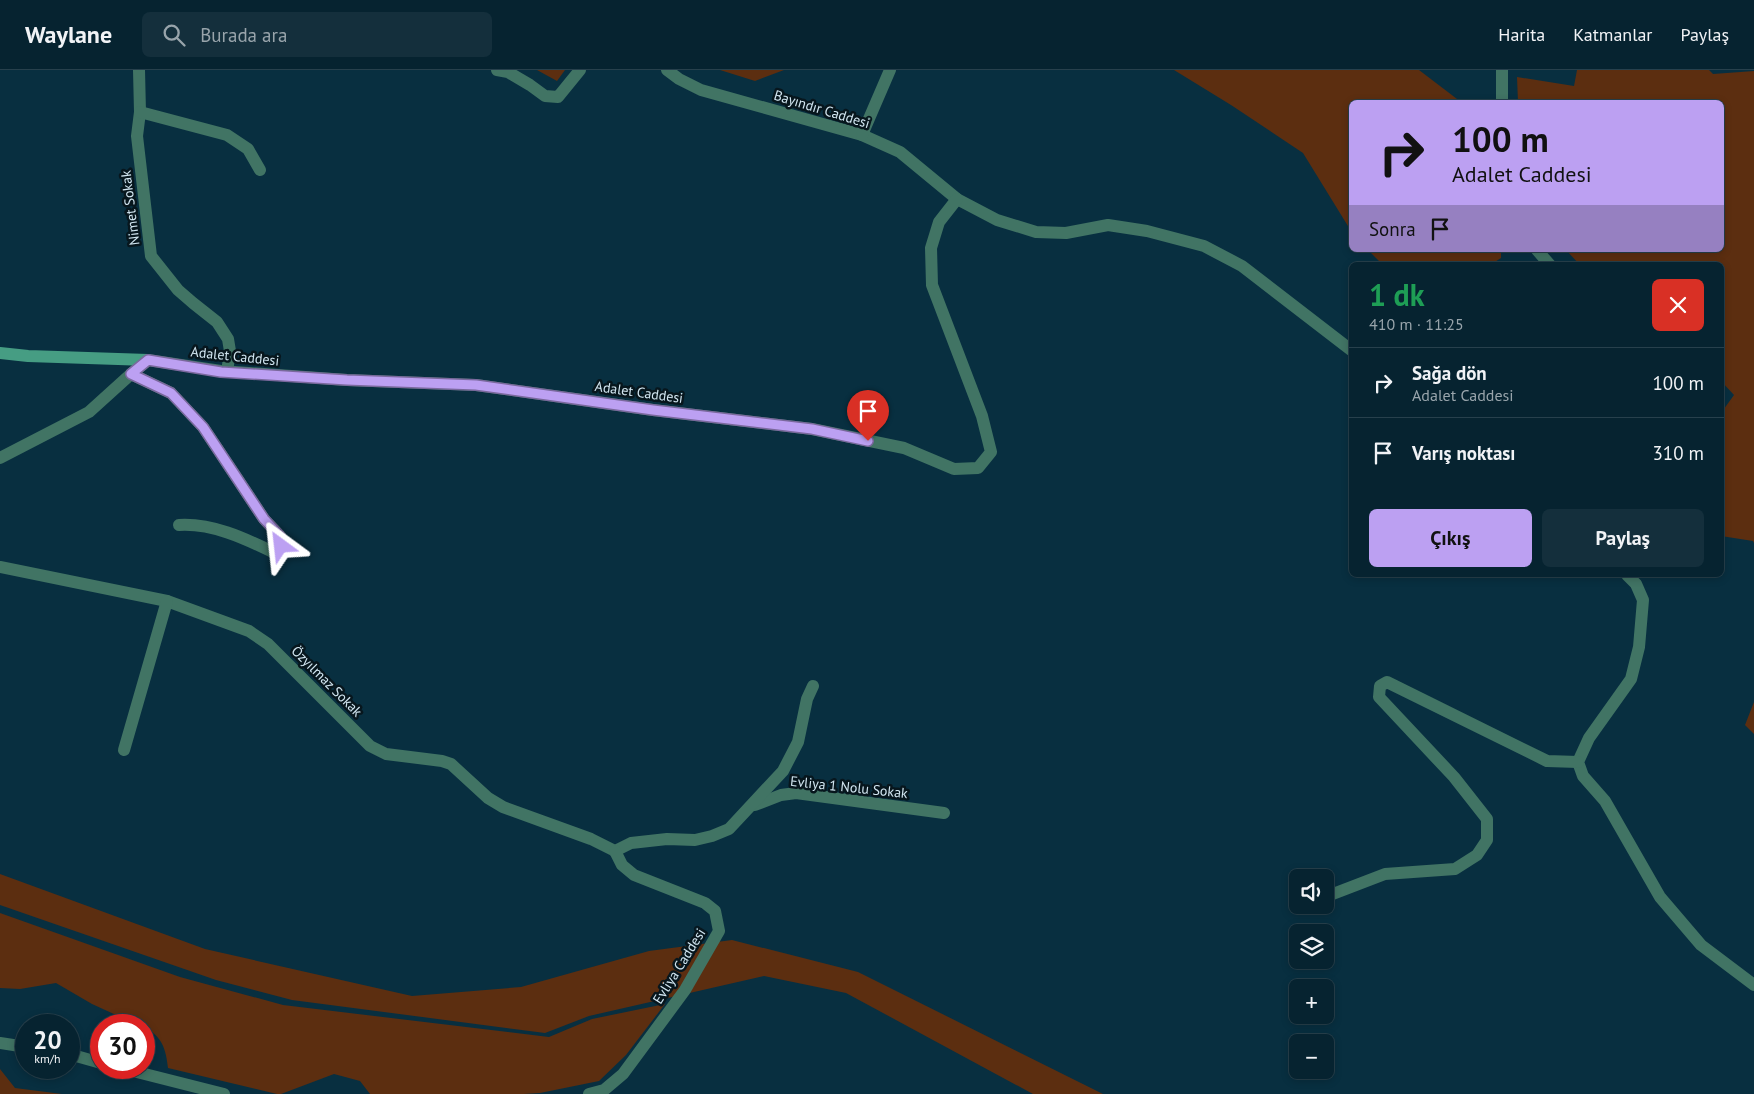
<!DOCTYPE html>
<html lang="tr">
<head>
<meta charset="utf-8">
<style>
	body { margin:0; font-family:"PT Sans",sans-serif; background:#142f3c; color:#f1f3f6; height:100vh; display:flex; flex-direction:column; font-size:19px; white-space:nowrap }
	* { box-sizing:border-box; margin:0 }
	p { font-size:16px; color:#98a4ab }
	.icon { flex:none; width:28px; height:28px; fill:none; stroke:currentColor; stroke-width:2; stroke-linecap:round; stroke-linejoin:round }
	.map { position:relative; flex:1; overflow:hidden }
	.details { position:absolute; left:1349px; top:192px; width:375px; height:315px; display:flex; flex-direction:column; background:#062330; border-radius:8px; box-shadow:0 2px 8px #0003,0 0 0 1px #27404c }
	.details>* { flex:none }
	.guide { position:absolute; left:1349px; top:30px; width:375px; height:152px; border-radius:8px; box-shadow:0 2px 8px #0003,0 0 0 1px #27404c; background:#bca0f2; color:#111; overflow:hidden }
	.tools { position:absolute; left:1289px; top:799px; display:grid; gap:10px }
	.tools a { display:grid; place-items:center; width:45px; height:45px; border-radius:8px; background:#062330; box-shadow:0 2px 8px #0003,0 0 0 1px #27404c; font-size:25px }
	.speed { position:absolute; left:15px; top:944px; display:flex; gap:10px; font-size:25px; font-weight:700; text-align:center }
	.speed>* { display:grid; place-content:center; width:65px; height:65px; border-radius:50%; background:#062330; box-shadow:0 2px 8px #0003,0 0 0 1px #27404c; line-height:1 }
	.speed small { font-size:12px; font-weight:400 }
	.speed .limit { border:8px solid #d22; background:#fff; color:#111 }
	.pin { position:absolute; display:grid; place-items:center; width:42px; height:42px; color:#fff; margin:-51px -21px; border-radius:50% 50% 50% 0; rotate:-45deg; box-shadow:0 0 5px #0007 }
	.pin .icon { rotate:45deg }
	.me { position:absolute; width:55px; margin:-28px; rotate:330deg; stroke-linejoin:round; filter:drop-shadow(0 0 4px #0008) }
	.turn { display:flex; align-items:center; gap:18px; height:105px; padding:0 20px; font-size:22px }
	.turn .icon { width:65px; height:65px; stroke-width:2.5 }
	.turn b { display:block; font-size:35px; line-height:42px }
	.then { display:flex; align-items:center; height:48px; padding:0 20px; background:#0003; gap:10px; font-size:19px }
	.round { display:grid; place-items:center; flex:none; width:52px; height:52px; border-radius:8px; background:#142f3c }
	.overview { display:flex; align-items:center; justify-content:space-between; height:85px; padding:0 20px }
	h1 { font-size:30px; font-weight:800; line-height:38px; color:#1e9e55 }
	.action { display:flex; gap:10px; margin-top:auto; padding:10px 20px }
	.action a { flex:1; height:58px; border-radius:8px; background:#bca0f2; color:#111; font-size:20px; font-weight:800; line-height:58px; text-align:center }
	.action a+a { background:#142f3c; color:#f1f3f6 }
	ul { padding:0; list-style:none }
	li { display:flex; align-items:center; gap:15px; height:70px; padding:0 20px; border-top:1px solid #27404c }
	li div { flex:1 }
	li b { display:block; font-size:19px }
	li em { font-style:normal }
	header { display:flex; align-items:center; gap:30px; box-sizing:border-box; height:70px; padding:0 25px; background:#062330; border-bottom:1px solid #27404c }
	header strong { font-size:24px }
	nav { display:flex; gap:28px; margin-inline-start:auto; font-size:18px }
	.search { width:350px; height:45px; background:#142f3c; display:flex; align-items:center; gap:12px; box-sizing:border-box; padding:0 18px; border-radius:8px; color:#98a4ab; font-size:19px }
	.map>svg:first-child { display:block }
</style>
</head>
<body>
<header>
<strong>Waylane</strong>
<div class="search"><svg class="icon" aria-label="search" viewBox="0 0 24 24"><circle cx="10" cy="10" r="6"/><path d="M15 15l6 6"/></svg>Burada ara</div>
<nav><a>Harita</a><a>Katmanlar</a><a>Paylaş</a></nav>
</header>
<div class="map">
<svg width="1754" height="1024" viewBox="0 0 1754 1024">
	<rect width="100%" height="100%" fill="#082f40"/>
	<g fill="#5c2e10">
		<path d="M537,0H565L557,11Z"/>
		<path d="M720,0H784L755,11Z"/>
		<path d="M1174,0H1419L1461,32H1351V161L1303,83L1231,35Z"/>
		<path d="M1577,0H1709L1713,4L1754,1V473L1753,471L1721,466V343L1734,325L1721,311V195H1580L1566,180H1721V32H1518L1517,7L1574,16Z"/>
		<path d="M1368,180H1501V188L1490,195H1383Z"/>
		<path d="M1754,632V664L1745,655Z"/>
		<path d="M0,804L205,879L412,926L521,917L649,881L732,870L858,902L1103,1024H1033L846,923L764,906L589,946L545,963L292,930L216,910L0,835Z"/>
		<path d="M0,843L180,907L283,935L549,967L592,949L665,934L626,985L599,1011L540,1023L524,1024H370L360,1011L334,1004L281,1024H277L168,998C166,979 162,966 144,957V955H138L92,934L56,913L20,919L0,918Z"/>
		<path d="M0,999L15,1018L62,1024H0Z"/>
	</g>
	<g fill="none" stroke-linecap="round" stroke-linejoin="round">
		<g stroke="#417464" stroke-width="12">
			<path d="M139,0L140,42L137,66L151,186L178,220L193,233L217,252L228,269L230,281L227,302"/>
			<path d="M497,0L508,2L530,15L545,26L558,27L580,0"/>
			<path d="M667,0L679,9L701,20L862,65L900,82L957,129L997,150L1036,162L1066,163L1108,155L1147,161L1204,176L1242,196L1351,280"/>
			<path d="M1502,0V32"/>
			<path d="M140,42L227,65L248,79L260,100"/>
			<path d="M862,65L890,0"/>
			<path d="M1537,180L1550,195"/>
			<path d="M131,304L171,323L203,357L264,449L280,466L281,476L273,482C244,468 212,453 179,455"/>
			<path d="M0,388L89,342L131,304L148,290L221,301L347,310L476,315L653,340L812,359L904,378L954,399L978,398L991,382L982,346L932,215L931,178L939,152L957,129"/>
			<path d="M0,497L167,531L249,561L268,574L370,676L386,684L442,691L451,694L488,728L503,737L591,769L615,781"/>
			<path d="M1627,505L1636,514L1643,530L1639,577L1631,609L1589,668L1578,692L1583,706L1605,731L1660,827L1701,875L1754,915"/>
			<path d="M124,680L167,531"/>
			<path d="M755,735L781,725L796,723L944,743"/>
			<path d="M615,781L631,773L667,769L695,770L712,766L729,759L783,701L798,672L807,629L813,616"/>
			<path d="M1325,827L1385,804L1455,799L1477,785L1487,770V749L1454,707L1379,627L1380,616L1387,612L1547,691L1578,692"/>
			<path d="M0,973L26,977"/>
			<path d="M69,984L101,993"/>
			<path d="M121,998L224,1024"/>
			<path d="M589,1024L604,1020L623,1004L685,920L719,861L715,841L705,833L634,805L622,795L615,781"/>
		</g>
		<path stroke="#469d83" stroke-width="12" d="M0,283L28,286L148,290"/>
	</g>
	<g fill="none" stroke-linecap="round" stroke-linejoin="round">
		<defs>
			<path id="route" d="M281,476L280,466L264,449L203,357L171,323L131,304L148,290L221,302L347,310L476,315L653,340L812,359L868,371"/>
		</defs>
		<use href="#route" stroke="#7a689d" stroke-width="12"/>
		<use href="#route" stroke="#bca0f2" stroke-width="9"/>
	</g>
	<g text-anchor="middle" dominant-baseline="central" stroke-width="5" stroke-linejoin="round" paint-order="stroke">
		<g font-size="14" fill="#d2e6f1" stroke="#07161d">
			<text transform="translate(822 39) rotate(17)">Bayındır Caddesi</text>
			<text transform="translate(130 138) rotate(-97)">Nimet Sokak</text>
			<text transform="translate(235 286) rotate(6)">Adalet Caddesi</text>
			<text transform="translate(639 322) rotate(8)">Adalet Caddesi</text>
			<text transform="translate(327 611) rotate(45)">Özyılmaz Sokak</text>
			<text transform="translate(849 717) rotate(6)">Evliya 1 Nolu Sokak</text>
			<text transform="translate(679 896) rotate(-58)">Evliya Caddesi</text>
		</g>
	</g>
</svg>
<div class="tools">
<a><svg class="icon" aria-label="sound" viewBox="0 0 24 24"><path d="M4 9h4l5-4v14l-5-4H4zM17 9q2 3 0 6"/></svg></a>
<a><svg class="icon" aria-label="layers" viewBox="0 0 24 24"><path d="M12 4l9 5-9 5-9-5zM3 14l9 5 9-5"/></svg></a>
<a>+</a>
<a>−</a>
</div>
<div class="speed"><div>20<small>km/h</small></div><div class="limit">30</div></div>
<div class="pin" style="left:868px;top:371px;background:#d93025"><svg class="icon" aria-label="arrive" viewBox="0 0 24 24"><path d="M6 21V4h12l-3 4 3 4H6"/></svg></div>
<svg class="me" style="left:281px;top:476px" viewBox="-20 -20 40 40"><path d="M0-17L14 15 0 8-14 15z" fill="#bca0f2" stroke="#fff" stroke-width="4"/></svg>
<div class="guide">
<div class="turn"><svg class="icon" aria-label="right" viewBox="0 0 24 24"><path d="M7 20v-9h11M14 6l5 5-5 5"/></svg><div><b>100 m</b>Adalet Caddesi</div></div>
<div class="then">Sonra<svg class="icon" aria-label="arrive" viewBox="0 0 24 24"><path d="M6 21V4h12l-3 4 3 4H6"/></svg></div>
</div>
<section class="details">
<div class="overview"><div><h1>1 dk</h1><p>410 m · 11:25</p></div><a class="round" style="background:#d93025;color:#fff"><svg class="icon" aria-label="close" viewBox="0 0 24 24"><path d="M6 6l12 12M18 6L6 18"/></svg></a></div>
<ul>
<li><svg class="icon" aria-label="right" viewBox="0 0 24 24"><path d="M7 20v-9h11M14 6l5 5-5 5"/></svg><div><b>Sağa dön</b><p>Adalet Caddesi</p></div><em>100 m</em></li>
<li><svg class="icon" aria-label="arrive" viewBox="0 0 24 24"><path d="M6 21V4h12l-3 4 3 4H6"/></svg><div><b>Varış noktası</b></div><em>310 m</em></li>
</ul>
<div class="action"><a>Çıkış</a><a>Paylaş</a></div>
</section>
</div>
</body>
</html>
